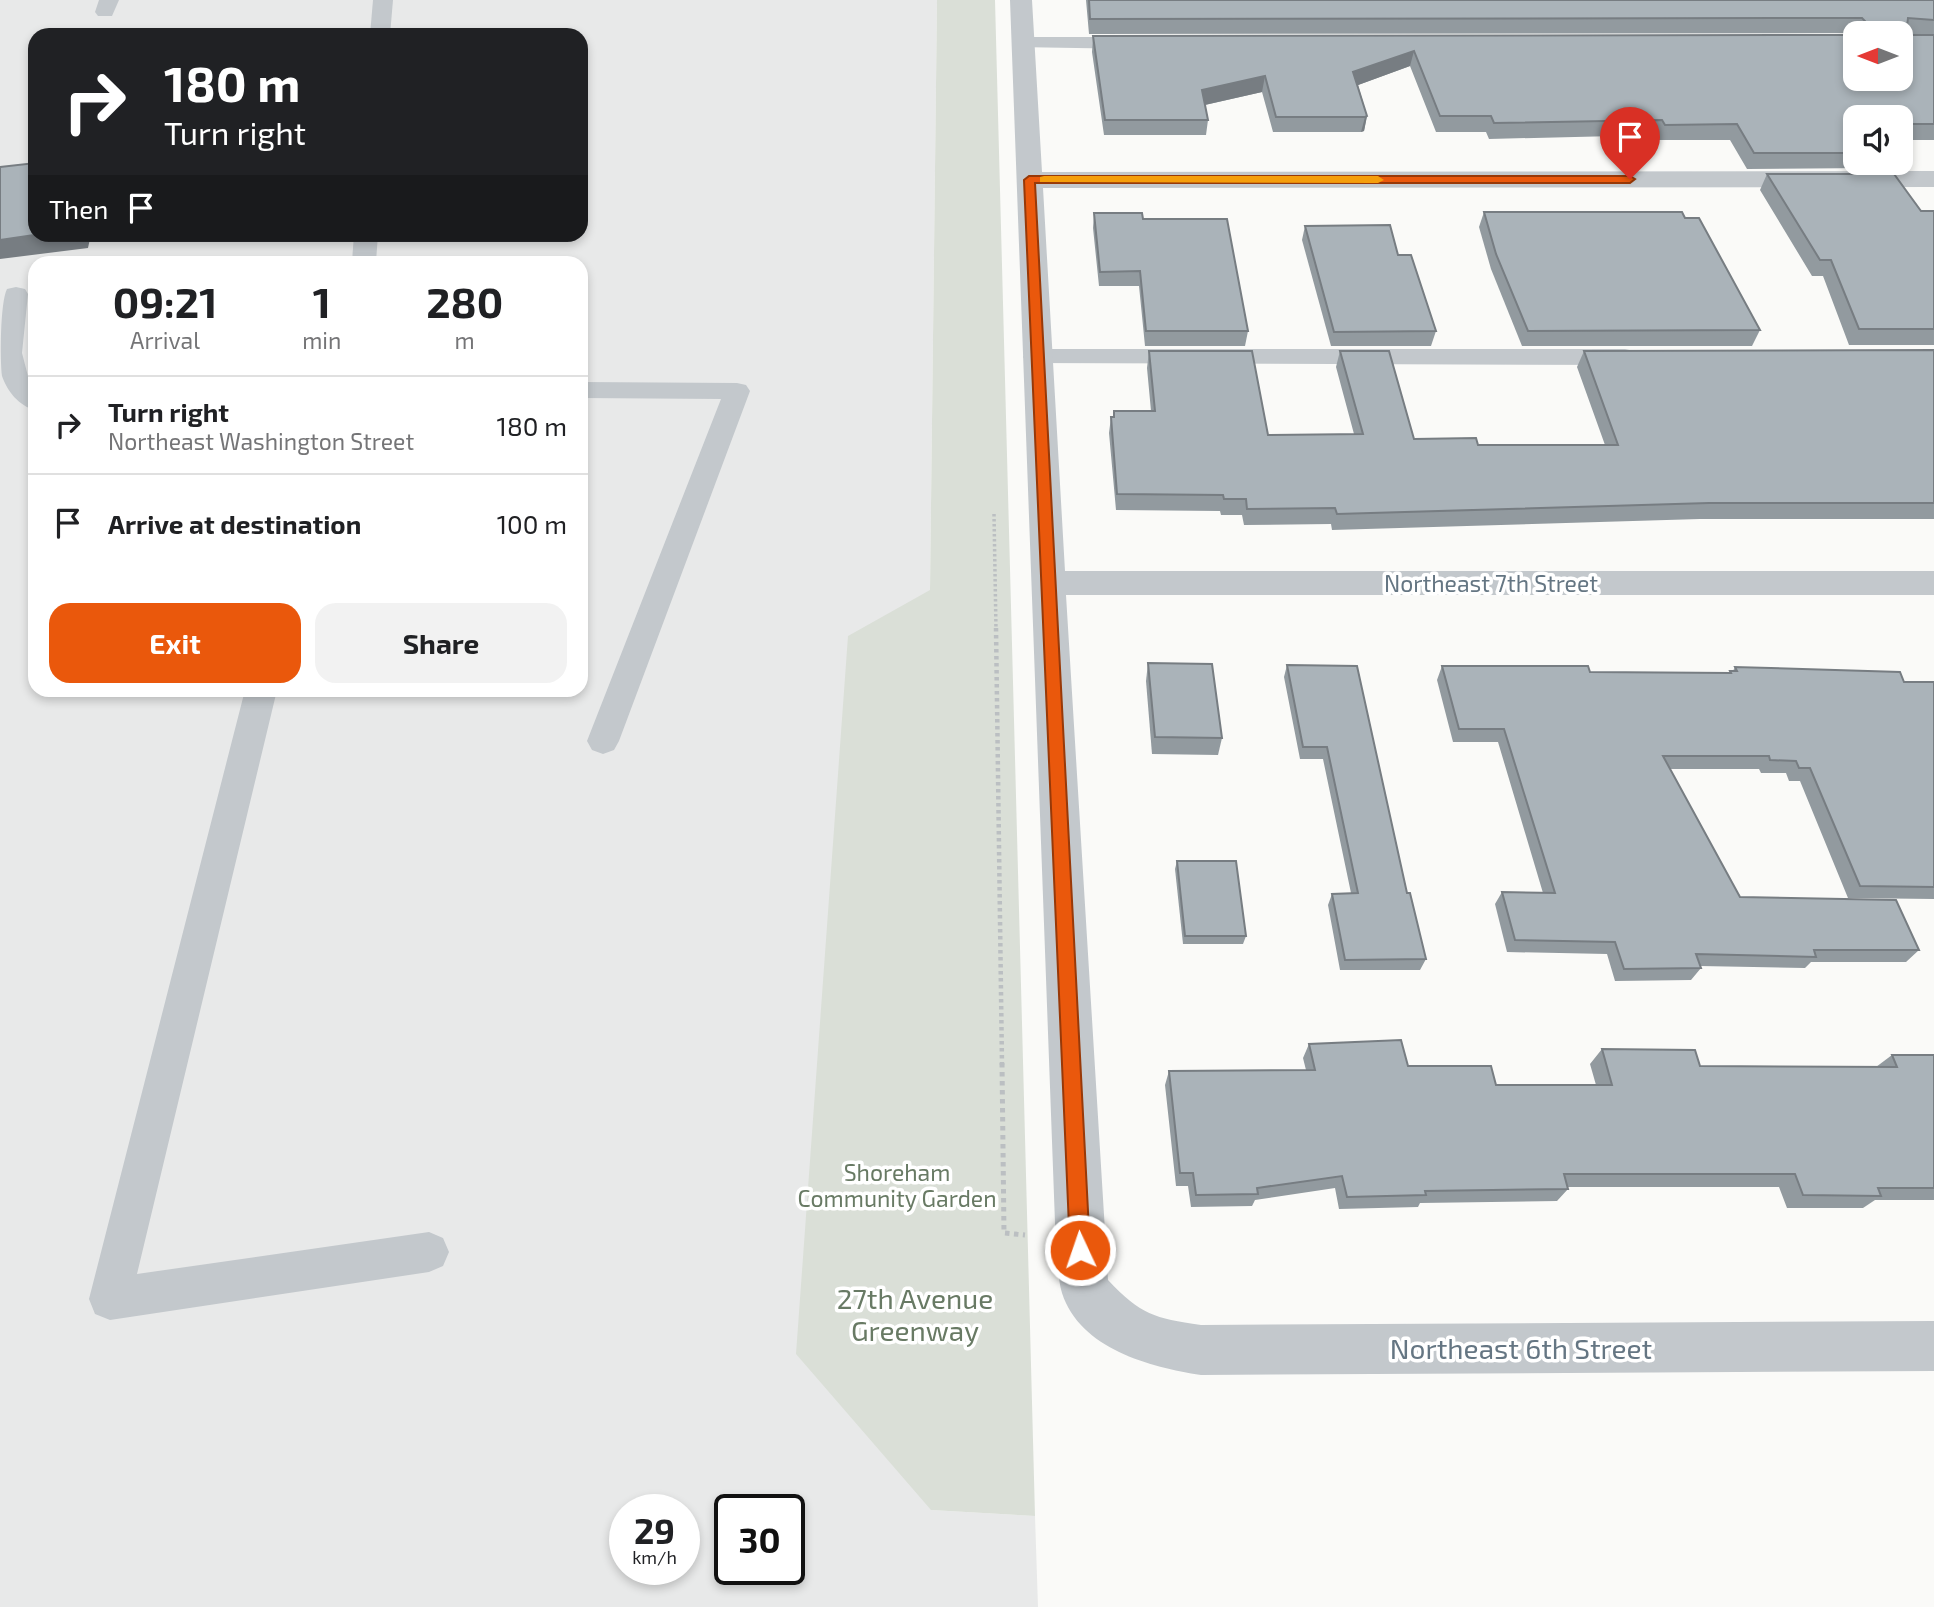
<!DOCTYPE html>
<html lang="en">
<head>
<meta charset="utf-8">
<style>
	body { margin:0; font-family:"Exo 2",sans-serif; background:#f2f2f2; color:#202124; height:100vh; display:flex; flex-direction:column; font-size:26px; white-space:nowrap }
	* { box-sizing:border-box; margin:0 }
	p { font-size:23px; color:#757577 }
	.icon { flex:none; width:38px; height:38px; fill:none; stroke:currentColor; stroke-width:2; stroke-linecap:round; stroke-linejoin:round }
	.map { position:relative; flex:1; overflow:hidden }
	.side { position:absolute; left:28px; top:256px; width:560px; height:441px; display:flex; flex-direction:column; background:#fff; border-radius:21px; box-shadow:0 4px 10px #0003 }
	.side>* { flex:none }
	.hud { position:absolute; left:28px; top:28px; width:560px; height:214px; border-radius:21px; box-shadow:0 4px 10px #0003; background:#202124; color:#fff; overflow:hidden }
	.needle { width:46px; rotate:270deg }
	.buttons { position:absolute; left:1843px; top:21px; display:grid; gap:14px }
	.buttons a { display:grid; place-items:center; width:70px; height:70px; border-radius:14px; background:#fff; box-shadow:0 4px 10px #0003; font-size:35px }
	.speed { position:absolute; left:609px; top:1494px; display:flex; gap:14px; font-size:35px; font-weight:700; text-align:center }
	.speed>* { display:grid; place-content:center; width:91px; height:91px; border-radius:50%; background:#fff; box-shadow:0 4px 10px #0003; line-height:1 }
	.speed small { font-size:18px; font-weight:400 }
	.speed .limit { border:4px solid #111; border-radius:10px; background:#fff; color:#111 }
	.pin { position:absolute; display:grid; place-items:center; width:60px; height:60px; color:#fff; margin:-72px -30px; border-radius:50% 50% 50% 0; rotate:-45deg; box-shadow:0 0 7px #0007 }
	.pin .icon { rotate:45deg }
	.me { position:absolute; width:77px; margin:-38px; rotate:357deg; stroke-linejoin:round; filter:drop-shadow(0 0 5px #0008) }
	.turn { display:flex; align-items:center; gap:24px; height:147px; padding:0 21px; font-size:32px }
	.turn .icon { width:91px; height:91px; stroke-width:2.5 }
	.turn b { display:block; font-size:49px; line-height:60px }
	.then { display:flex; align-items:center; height:66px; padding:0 21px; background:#0003; gap:14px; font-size:26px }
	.eta { display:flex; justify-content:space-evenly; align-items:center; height:119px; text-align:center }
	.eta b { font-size:42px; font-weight:700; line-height:49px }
	.primary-button { display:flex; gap:14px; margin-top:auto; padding:14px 21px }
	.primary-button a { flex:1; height:80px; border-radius:21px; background:#ea580c; color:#fff; font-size:28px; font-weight:700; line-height:80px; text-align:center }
	.primary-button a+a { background:#f2f2f2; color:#202124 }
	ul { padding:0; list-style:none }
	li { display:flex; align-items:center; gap:21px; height:98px; padding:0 21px; border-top:2px solid #e0e0e0 }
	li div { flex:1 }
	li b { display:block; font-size:26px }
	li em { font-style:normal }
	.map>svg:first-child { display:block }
</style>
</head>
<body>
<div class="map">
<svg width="1934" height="1607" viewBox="0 0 1934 1607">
	<rect width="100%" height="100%" fill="#fafaf8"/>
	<path fill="#e8e9e9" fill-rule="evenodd" d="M0,0H937L930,590L931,1510L1035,1516L1038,1607H0ZM35,35H581V234H35ZM35,262H581V690H35ZM625,1510H684V1570H625ZM730,1510H789V1570H730Z"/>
	<path fill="#dadfd7" d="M937,0H995L1035,1516L931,1510L796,1354L848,636L930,590Z"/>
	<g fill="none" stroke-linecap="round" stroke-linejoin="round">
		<path stroke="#bbbfc2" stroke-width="3.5" stroke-dasharray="2.5 2.5" stroke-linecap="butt" d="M994,514L996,630"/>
		<path stroke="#bbbfc2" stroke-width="4.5" stroke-dasharray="3.5 3.5" stroke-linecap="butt" d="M996,628L1002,1065"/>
		<path stroke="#bbbfc2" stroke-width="5" stroke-dasharray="4.5 4.5" stroke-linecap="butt" d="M1002,1063L1004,1233L1025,1235"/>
		<g fill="#c3c8cc" fill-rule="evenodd">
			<path d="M99,0H119L112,16H98L95,12Z"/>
			<path d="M373,0H393L390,35H370Z"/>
			<path d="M1023,37H1136L1146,43L1136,49L1016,47L1013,43L1016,39Z"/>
			<path d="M354,234H378L376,262H352Z"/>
			<path d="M16,287L25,289L28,294L22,353L29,380L35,388V410C19,406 7,391 2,376C0,360 0,303 7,289Z"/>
			<path d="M1036,349H1625L1634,351L1638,357L1634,363L1625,365L1027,363L1023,357L1027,351Z"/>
			<path d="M581,382L737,383L746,385L750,391L619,741L614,750L603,754L592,750L587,741L721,399L581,398Z"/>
			<path d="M245,690H277L137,1274L429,1232L443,1238L449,1252L443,1266L429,1272L110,1320L95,1314L89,1299Z"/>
		</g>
		<path fill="#c3c8cc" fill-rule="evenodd" d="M1010,0H1032L1042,172L1934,171V187L1043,188L1065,571H1934V595H1066L1108,1280C1141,1315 1154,1318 1201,1325L1934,1321V1371L1201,1375C1150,1367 1080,1349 1062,1293C1058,1280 1058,1264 1056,1250Z"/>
	</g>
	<g fill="#929a9f">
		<path d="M1086,0H1934V140H1900V117H1855V163H1873L1870,168L1747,169L1730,140H1659L1656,135L1489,139L1486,132H1436L1410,66L1358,85L1367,116L1364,131L1361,132H1273L1262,92L1205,105L1208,120L1206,135H1104L1092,52L1093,36L1855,35L1900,33L1089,34Z"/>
		<path d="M1767,174L1921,211H1934V345H1849L1823,276H1812L1760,190Z"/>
		<path d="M1484,212L1685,218L1760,330L1752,346H1522L1491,269L1479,227Z"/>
		<path d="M1094,213L1143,219L1248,331L1245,346H1145L1139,286H1099L1093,228Z"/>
		<path d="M1305,226L1398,255L1436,331L1431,346H1331L1302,240Z"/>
		<path d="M1934,350V519H1700L1332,530L1331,524L1244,525L1242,515H1221L1220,511L1116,510L1109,433L1111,417H1113L1114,411H1151L1147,368L1149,351L1268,435L1354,434L1336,367L1340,351L1414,439L1478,445H1605L1577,367L1584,351Z"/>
		<path d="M1148,663L1222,738L1218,755L1152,754L1146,681Z"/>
		<path d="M1287,665L1407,893L1426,959L1420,970H1340L1328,905L1332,894L1351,893L1323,759H1300L1284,677Z"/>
		<path d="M1442,666L1590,672L1728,673L1730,671H1733L1735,667L1904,682H1934V899L1848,898L1800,781H1789L1786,773H1761L1759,769H1670L1740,897L1919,950L1906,962H1811L1805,968L1700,966L1701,968L1691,980L1615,981L1607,954L1507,952L1495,904L1502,892L1543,893L1498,742H1453L1437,680Z"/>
		<path d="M1177,861L1246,936L1243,944H1183L1175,869Z"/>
		<path d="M1309,1044L1496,1085H1596L1590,1064L1602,1049L1700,1066L1876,1067L1892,1055H1934V1200H1875L1863,1208H1787L1779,1187H1568V1189L1557,1201L1420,1203L1418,1207L1339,1209L1335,1188L1255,1200L1252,1206L1191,1207L1188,1186H1176L1165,1085L1169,1071L1306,1070L1303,1058Z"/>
	</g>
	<g fill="#777d82">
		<path d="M1414,51L1410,66L1350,88L1353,72Z"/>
		<path d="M1265,76L1262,92L1200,106L1202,90Z"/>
		<path d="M1367,116L1364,131L1361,132L1365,117Z"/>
		<path d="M41,234H91L88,248L0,259V240Z"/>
	</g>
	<g fill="#aab3b9" stroke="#777d82" stroke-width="2">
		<path d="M1089,0H1934V20L1908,18L1906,35H1934V124H1900V117H1855V153H1754L1737,124L1665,125L1662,120L1494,123L1491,116H1440L1414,51L1353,72L1367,116L1365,117H1276L1265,76L1202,90L1208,120H1105L1093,36L1855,35V79H1900V33H1863L1865,21L1862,18L1090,19Z"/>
		<path d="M35,163V234H41L0,240V167Z"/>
		<path d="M1767,174H1894L1921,211H1934V329H1859L1831,260H1820Z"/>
		<path d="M1484,212H1682L1685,218H1699L1760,330L1528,331L1496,254Z"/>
		<path d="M1094,213H1142L1143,219H1227L1248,331H1146L1140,271L1100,272Z"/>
		<path d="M1390,225L1398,255H1411L1436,331L1334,332L1305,226Z"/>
		<path d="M1934,350V503H1709L1337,514L1335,508L1247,509L1246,499H1224L1223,495L1117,494L1111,417H1114V411H1155L1149,351H1252L1268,435L1363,434L1340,351H1389L1414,439L1476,438L1478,445H1618L1584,351Z"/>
		<path d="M1148,663L1212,664L1222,738L1155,737Z"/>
		<path d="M1287,665L1357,666L1407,893H1410L1426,959L1345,960L1332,894L1358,893L1327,747H1303Z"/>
		<path d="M1442,666H1588L1590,672L1731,673L1730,671H1737L1735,667L1900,672L1904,682H1934V887L1860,886L1810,768H1799L1796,761L1770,760L1769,756H1663L1740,897L1896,900L1919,950H1814L1816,957L1696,954L1701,968L1624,969L1615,942L1515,940L1502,892L1555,893L1504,729H1459Z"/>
		<path d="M1177,861H1236L1246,936H1185Z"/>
		<path d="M1401,1040L1408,1066H1491L1496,1085H1612L1602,1049L1695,1050L1700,1066L1897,1067L1892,1055H1934V1188H1878L1881,1196L1803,1195L1795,1174H1564L1568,1189L1425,1191L1426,1195L1347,1197L1342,1176L1257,1188L1258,1194L1196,1195L1193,1173H1180L1169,1071L1315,1070L1309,1044Z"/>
	</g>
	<path fill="#ea580c" stroke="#983908" stroke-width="2" d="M1029,176H1630L1635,179L1630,183H1035L1090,1250L1087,1257L1080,1260L1073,1257L1070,1250L1024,180Z"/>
	<path fill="#f59e0b" d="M1044,176H1378L1384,180L1378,183L1040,182V177Z"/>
	<g text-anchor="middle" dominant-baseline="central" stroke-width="7" stroke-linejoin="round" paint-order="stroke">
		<g font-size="23" fill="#657683" stroke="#fff">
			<text x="1491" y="583">Northeast 7th Street</text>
		</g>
		<g font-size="23" fill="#687a64" stroke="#fff">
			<text x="897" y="1172">Shoreham<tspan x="897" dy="26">Community Garden</tspan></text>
		</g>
		<g font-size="28" fill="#687a64" stroke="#fff">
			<text x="915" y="1298">27th Avenue<tspan x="915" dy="32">Greenway</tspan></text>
		</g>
		<g font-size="28" fill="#657683" stroke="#fff">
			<text x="1521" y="1348">Northeast 6th Street</text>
		</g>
	</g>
</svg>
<div class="buttons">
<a><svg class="needle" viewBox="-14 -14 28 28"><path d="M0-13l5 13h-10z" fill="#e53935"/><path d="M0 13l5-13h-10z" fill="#757577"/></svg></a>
<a><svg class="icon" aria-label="sound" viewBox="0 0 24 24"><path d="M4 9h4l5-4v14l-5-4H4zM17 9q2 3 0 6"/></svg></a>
</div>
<div class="speed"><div>29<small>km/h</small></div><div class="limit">30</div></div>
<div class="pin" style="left:1630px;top:179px;background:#d93025"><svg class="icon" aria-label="arrive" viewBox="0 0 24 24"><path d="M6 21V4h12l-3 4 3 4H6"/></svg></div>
<svg class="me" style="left:1080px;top:1250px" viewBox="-20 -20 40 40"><circle r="17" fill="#ea580c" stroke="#fff" stroke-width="3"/><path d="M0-11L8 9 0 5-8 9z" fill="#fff"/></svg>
<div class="hud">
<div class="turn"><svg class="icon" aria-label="right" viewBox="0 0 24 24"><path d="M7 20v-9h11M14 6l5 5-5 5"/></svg><div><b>180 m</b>Turn right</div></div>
<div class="then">Then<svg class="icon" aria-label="arrive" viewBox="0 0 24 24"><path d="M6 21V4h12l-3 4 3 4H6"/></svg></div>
</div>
<section class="side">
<div class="eta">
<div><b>09:21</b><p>Arrival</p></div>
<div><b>1</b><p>min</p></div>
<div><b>280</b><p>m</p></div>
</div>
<ul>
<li><svg class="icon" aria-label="right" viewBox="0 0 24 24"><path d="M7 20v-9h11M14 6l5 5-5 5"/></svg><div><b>Turn right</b><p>Northeast Washington Street</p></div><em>180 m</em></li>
<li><svg class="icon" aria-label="arrive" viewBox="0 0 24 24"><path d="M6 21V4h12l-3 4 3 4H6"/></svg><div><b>Arrive at destination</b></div><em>100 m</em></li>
</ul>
<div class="primary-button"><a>Exit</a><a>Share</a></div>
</section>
</div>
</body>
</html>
